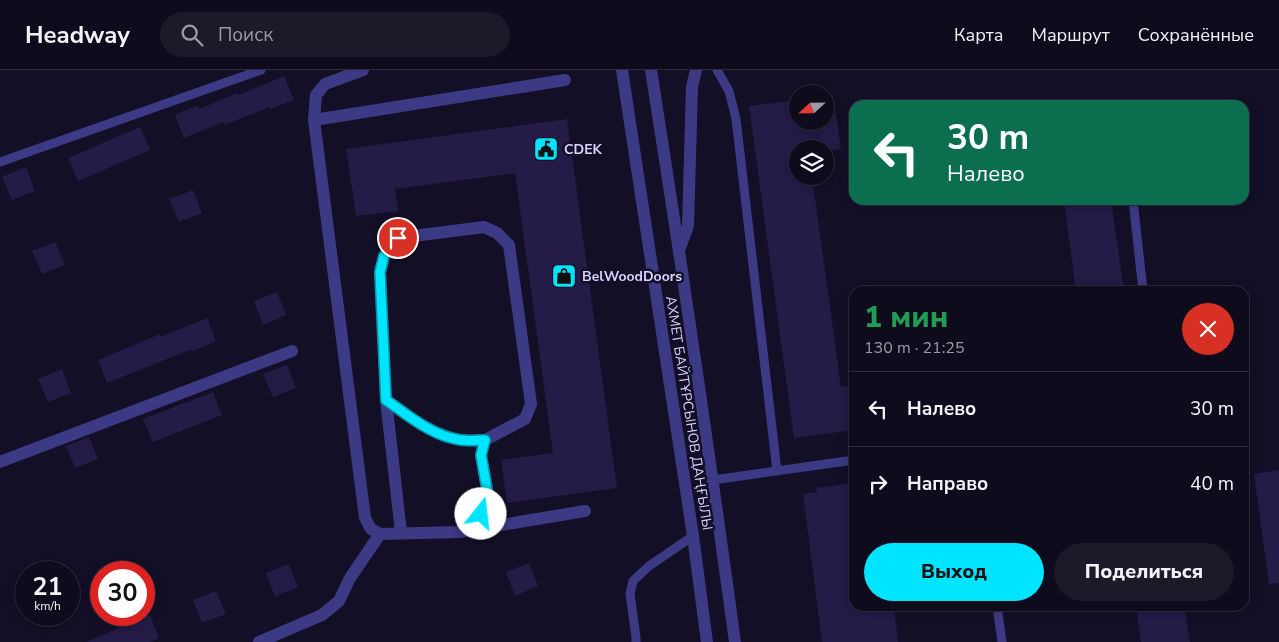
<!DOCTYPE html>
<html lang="ru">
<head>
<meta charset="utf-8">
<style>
	body { margin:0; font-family:"Nunito Sans",sans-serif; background:#1c1929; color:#f1f3f6; height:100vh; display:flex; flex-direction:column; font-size:19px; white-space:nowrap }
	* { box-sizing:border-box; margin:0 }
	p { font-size:16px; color:#9b9ba3 }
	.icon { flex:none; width:28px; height:28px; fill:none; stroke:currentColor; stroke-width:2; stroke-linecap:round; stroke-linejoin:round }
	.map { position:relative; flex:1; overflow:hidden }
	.details { position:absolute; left:849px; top:216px; width:400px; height:325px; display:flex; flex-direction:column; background:#0e0b1c; border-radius:15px; box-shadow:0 2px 12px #0003,0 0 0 1px #2e2b3b }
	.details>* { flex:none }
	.top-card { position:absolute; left:849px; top:30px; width:400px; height:105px; border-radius:15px; box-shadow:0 2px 12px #0003,0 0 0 1px #2e2b3b; background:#0b6e4f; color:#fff; overflow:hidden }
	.needle { width:32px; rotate:248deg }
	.buttons { position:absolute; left:789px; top:15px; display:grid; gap:10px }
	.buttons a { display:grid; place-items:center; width:45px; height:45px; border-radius:50%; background:#0e0b1c; box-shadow:0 2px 12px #0003,0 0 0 1px #2e2b3b; font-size:25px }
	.speed { position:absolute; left:15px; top:491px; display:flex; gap:10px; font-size:25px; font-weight:700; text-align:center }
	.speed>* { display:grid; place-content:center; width:65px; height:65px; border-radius:50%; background:#0e0b1c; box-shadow:0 2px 12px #0003,0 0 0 1px #2e2b3b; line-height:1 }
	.speed small { font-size:12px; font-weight:400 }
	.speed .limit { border:8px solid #d22; background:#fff; color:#111 }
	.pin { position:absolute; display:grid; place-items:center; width:42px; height:42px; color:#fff; margin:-21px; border:2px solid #fff; border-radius:50%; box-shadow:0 1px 5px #0007 }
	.me { position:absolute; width:55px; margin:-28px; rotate:16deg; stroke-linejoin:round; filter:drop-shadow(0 0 4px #0008) }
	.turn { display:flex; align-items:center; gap:18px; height:105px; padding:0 15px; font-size:22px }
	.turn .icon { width:65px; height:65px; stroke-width:2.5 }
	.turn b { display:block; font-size:35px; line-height:42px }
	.round { display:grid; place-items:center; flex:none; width:52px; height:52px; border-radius:26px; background:#1c1929 }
	.head { display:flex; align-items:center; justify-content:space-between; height:85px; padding:0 15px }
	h1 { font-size:30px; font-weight:800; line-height:38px; color:#1e9e55 }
	.button { display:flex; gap:10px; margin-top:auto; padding:10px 15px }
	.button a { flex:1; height:58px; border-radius:30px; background:#00e5ff; color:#111; font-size:20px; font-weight:800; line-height:58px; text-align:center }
	.button a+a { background:#1c1929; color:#f1f3f6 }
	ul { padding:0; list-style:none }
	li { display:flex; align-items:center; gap:15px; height:75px; padding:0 15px; border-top:1px solid #2e2b3b }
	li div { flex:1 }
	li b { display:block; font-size:19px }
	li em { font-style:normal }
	header { display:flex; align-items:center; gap:30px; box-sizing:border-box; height:70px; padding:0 25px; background:#0e0b1c; border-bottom:1px solid #2e2b3b }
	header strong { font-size:24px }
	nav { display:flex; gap:28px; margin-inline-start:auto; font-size:18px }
	.search { width:350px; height:45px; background:#1c1929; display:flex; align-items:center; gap:12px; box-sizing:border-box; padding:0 18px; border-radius:28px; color:#9b9ba3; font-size:19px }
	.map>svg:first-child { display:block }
</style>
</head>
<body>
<header>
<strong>Headway</strong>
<div class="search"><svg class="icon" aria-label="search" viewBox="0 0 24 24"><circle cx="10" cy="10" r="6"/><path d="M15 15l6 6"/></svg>Поиск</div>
<nav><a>Карта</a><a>Маршрут</a><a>Сохранённые</a></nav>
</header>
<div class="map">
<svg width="1279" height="572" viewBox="0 0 1279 572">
	<rect width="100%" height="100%" fill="#130f26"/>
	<g fill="#241b47">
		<path d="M284,6L294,30L270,39V37L224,55L223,52L184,68L175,45L198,35L199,39L238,23L239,25Z"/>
		<path d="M833,25L841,79L825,82V79H798V106H812L841,317L854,315V360L794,368L749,36L798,30V51H825V26Z"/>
		<path d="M567,49L617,418L507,433L501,390L553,383L515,103L395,119L398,141L356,146L346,79Z"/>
		<path d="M140,57L150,80L78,111L68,88Z"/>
		<path d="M26,97L35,121L12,130L2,107Z"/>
		<path d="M193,120L202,143L179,152L169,129Z"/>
		<path d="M1064,130H1111L1124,221H1076Z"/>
		<path d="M55,172L65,195L42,204L32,181Z"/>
		<path d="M277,222L286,245L263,255L254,231Z"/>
		<path d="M207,248L216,271L193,281L192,279L107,313L98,290L160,264L161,267Z"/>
		<path d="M287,295L296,318L273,327L263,304Z"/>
		<path d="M62,299L71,323L48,332L38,309Z"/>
		<path d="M213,322L222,345L153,372L143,349Z"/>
		<path d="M89,367L98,389L75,398L66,376Z"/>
		<path d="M1279,400V513L1269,514L1254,404Z"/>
		<path d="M854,413V536H894L898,572H822L803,424L817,422L816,418Z"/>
		<path d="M529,493L538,516L515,526L506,502Z"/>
		<path d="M289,494L298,517L275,527L266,503Z"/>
		<path d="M216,521L226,544L202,553L193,530Z"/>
		<path d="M1136,536H1184L1190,572H1141Z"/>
		<path d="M150,545L159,568L151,572H86Z"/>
	</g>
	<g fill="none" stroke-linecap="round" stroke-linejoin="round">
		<g stroke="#3d3a85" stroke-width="9">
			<path d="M717,0L729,21L736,49L777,401"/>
			<path d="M0,92L261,0"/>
			<path d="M1133,130L1143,221"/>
			<path d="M713,410L854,390"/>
			<path d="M997,536L1002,572"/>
			<path d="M636,572V567L630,524L633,511L649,496L693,466"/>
		</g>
		<g stroke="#3d3a85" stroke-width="12">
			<path d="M363,0L325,14L316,25L314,50L365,448L371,459L380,464L459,462L585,441"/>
			<path d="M314,50L565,10"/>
			<path d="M386,330C409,346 432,366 461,370C469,371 477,370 485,370"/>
			<path d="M0,392L292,281"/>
			<path d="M401,462L386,330L380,202L384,187L398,168L484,157L497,163L509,175L531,334L525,349L485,370L481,385L488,425L481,444L459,462"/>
			<path d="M259,572L322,545L339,531L350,508L380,464"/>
		</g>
		<g stroke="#3d3a85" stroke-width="12">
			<path d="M622,0L693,466L707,572"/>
			<path d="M651,0C681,190 709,381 735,572"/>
			<path d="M680,178L688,156L692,17L696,0"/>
		</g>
	</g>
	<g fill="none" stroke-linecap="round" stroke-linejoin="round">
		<defs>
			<path id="route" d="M398,168L384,186L380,202L386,330C409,346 432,366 461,370C469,371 477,370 485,370L481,385L488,425L481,444"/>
		</defs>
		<use href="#route" stroke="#0095a6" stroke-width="12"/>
		<use href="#route" stroke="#00e5ff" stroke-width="9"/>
	</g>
	<defs>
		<symbol id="civic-square" viewBox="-11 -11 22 22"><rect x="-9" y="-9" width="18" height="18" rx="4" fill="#00e5ff" stroke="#130f26"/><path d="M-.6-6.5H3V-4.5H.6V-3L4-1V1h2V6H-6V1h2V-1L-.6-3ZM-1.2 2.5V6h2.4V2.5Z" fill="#111"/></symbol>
		<symbol id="shop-square" viewBox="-11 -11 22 22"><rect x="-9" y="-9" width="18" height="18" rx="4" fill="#00e5ff" stroke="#130f26"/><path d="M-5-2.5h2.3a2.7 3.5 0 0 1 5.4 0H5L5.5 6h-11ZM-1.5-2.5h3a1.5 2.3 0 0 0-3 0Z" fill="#111"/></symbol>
	</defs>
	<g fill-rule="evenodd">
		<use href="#civic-square" x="532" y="65" width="28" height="28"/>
		<use href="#shop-square" x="550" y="192" width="28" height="28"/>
	</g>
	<g text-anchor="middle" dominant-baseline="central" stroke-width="5" stroke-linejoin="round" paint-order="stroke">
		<g font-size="14" font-weight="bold" fill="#d9d4ff" stroke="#130f26" text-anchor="start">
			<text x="564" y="79">CDEK</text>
			<text x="582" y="206">BelWoodDoors</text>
		</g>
		<g font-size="14" fill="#d9d4ff" stroke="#130f26">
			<text transform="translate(689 343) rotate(81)">АХМЕТ БАЙТҰРСЫНОВ ДАҢҒЫЛЫ</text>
		</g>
	</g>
</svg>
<div class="buttons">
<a><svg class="needle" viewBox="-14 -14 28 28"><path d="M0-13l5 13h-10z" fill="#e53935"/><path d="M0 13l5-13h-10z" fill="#9b9ba3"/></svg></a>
<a><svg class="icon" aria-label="layers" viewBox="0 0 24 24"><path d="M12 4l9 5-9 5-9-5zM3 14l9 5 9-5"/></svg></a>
</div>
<div class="speed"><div>21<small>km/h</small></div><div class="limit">30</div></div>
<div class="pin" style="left:398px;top:168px;background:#d93025"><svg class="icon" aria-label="arrive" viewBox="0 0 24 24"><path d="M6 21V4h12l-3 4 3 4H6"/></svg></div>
<svg class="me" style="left:481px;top:444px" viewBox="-20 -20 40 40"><circle r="19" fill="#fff"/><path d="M0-13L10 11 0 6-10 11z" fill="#00e5ff"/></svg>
<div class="top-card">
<div class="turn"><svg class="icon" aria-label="left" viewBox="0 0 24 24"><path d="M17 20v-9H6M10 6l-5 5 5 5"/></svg><div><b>30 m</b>Налево</div></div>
</div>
<section class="details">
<div class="head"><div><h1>1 мин</h1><p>130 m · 21:25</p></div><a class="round" style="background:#d93025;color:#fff"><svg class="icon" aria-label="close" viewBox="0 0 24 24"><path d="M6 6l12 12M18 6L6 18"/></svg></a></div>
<ul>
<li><svg class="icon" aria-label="left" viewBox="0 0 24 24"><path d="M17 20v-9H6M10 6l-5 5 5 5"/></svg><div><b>Налево</b></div><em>30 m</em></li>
<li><svg class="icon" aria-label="right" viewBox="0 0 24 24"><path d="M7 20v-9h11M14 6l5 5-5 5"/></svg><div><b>Направо</b></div><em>40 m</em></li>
</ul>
<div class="button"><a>Выход</a><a>Поделиться</a></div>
</section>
</div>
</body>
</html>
